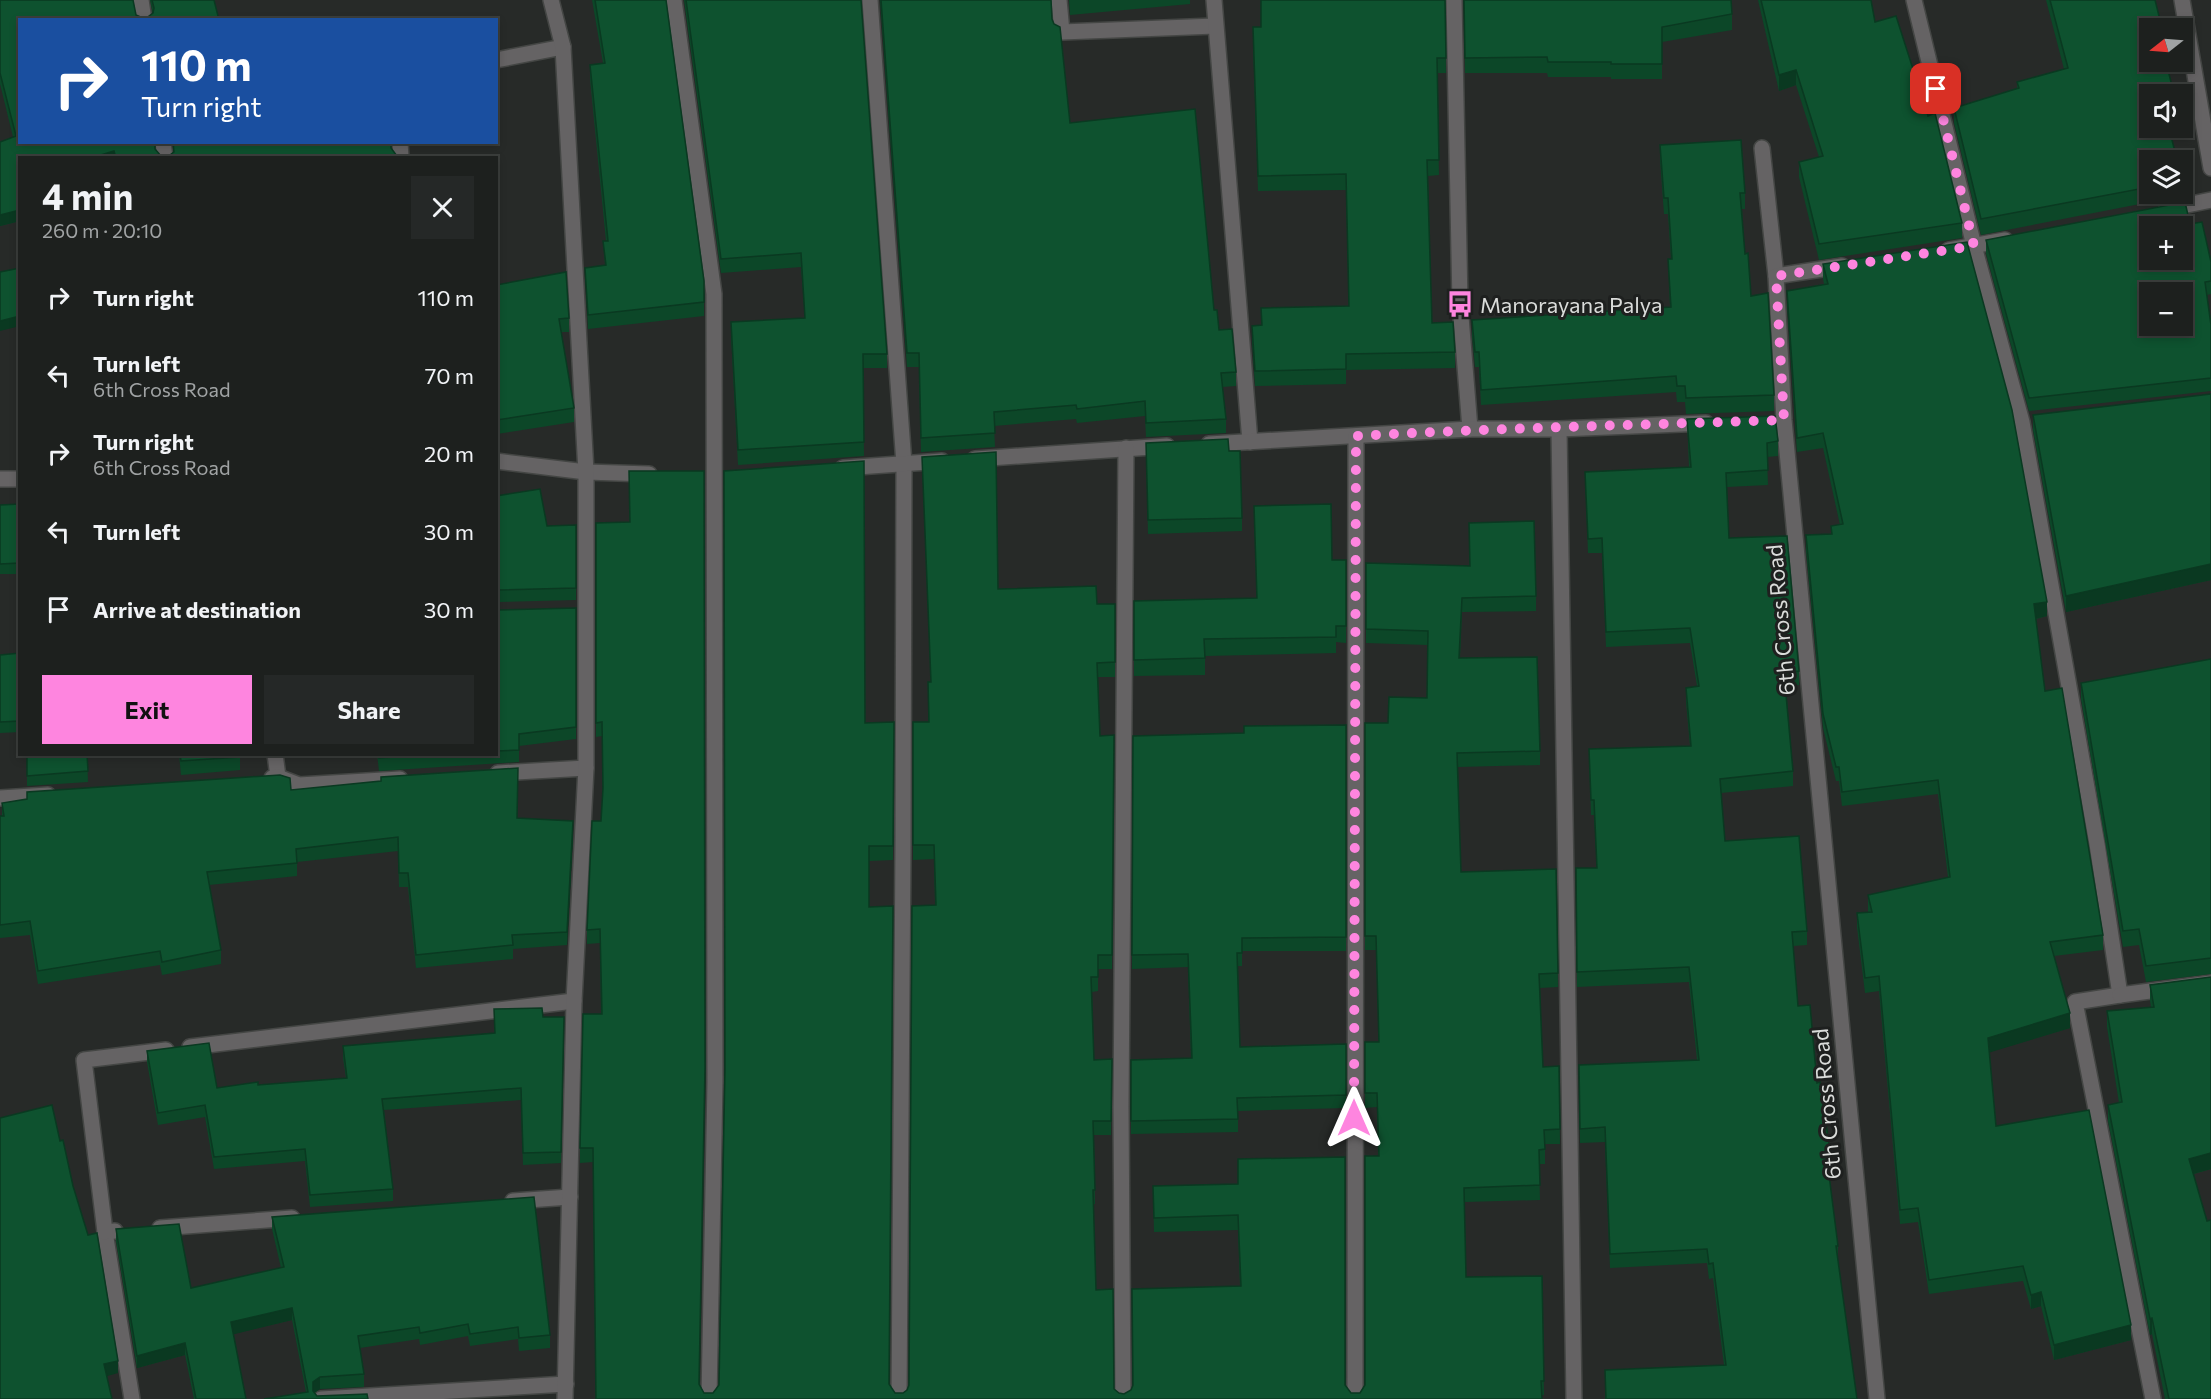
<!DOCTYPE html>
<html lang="en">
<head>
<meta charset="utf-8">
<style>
	body { margin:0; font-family:Commissioner,sans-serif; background:#252827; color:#f1f3f6; height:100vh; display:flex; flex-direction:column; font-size:22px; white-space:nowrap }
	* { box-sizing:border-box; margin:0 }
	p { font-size:20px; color:#a0a3a4 }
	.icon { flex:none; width:33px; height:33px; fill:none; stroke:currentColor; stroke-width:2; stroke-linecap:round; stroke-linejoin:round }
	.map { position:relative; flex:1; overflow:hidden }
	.details { position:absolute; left:18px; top:156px; width:480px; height:600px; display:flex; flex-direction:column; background:#1d201e; border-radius:0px; box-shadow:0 3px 9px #0003,0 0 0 2px #3b3e3c }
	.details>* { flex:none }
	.top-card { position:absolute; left:18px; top:18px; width:480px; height:126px; border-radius:0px; box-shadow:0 3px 9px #0003,0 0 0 2px #3b3e3c; background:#1a4fa0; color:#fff; overflow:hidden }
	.needle { width:39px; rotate:253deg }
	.fabs { position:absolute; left:2139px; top:18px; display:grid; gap:12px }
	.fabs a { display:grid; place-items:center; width:54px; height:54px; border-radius:0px; background:#1d201e; box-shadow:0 3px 9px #0003,0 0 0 2px #3b3e3c; font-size:30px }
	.pin { position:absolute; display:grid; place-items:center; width:51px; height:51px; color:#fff; margin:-26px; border-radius:12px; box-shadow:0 3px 9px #0006 }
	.me { position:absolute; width:66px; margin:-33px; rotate:0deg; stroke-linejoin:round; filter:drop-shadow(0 0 4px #0008) }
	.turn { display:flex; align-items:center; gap:21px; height:126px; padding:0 24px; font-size:27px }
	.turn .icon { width:78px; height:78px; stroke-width:2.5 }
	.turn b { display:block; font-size:42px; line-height:51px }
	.round { display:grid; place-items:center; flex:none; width:63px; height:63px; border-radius:0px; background:#252827 }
	.head { display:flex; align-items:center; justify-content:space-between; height:102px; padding:0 24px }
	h1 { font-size:36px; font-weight:700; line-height:45px }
	.primary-button { display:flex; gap:12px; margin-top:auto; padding:12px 24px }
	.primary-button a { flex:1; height:69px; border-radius:0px; background:#fe85df; color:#111; font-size:24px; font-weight:700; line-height:69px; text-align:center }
	.primary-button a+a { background:#252827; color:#f1f3f6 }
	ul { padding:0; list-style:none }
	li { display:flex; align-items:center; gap:18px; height:78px; padding:0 24px }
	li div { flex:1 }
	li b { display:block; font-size:22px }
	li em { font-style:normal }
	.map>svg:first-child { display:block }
</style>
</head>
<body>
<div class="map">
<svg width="2211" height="1399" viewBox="0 0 2211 1399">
	<rect width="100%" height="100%" fill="#272a28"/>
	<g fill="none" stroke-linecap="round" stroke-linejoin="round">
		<defs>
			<g id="minor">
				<path d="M141,0L144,20"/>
				<path d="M674,0L714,294L715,1082L709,1399"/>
				<path d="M870,0L904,464L903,845L899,1399"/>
				<path d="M1059,0L1062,32L1215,26"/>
				<path d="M1214,0L1250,442"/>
				<path d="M1454,0L1460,304L1470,429"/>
				<path d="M1914,0L1974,246L2022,422L2097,844L2120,995L2075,1002L2153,1399"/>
				<path d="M2182,0L2211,168"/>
				<path d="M496,60L563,47"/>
				<path d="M163,142L165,158"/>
				<path d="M400,142L401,158"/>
				<path d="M1762,148L1776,276"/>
				<path d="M2167,209L2211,200"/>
				<path d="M1949,250L2005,240"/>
				<path d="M1842,266L1776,276L1784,420L1877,1399"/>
				<path d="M1559,429L1574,1399"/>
				<path d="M1209,444L1470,429H1559L1706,423"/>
				<path d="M975,459L1167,446"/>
				<path d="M496,461L586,472L649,474"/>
				<path d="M843,468L942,461"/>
				<path d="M0,479H20"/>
				<path d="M275,754L278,777"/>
				<path d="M498,773L586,768"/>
				<path d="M272,778L278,777L299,785L400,779"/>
				<path d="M0,798L48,795"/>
				<path d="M2120,995L2211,983"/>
				<path d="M190,1047L574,1001"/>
				<path d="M513,1201L570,1197"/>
				<path d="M160,1228L292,1218"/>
				<path d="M115,1231L105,1232L132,1399"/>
				<path d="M105,1232L84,1060L166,1050"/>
				<path d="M321,1399L566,1384"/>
				<path d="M1123,1399L1121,1107L1126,448"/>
				<path d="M1355,1399L1356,436"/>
			</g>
			<path id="tertiary" d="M551,0L563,47L586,472V768L574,1001L565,1399"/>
		</defs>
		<use href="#minor" stroke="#444644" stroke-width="18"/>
		<use href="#tertiary" stroke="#444644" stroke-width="18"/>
		<use href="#minor" stroke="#656364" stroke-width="15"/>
		<use href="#tertiary" stroke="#656364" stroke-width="15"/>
	</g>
	<g fill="#0c4728">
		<path d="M0,0L136,15L145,19L153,14L150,0H214L219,20H20L155,149L161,156L167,157L173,152V142H197V144L391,148L397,158H20V221L0,226V142L13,137L0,84Z"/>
		<path d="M592,0H666L704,281V316L588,329L585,268L605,265L603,241H606L590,79V65L603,63Z"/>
		<path d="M684,0H861L887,354V368H863L864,456L738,465L731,336V322L805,318L801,267L721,273Z"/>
		<path d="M880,0H1051L1052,19L1070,123L1214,310L1219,330L1236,372V386L1222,387L1226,419V433L1146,437L1145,416L1077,423L1076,419L994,426L995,447L921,452L919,367H907Z"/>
		<path d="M1069,0H1190V4L1070,15Z"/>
		<path d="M1445,0L1446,73H1437L1439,175L1428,176L1432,323L1455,352V368L1346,370V384L1255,386L1252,341V326L1261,325L1349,306L1346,190L1258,191L1253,43L1261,27Z"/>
		<path d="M1464,0L1732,14V30L1662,42V79H1611V77H1548L1547,73H1465Z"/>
		<path d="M1758,0H1871L1875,22L1962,223V238L1819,260L1799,177V162L1819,157L1796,85L1779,91Z"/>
		<path d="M2046,0H2155L2150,160V194H2181V196L1981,235L1954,123V108L2017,88V82L2064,69Z"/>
		<path d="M1660,145L1745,193V209H1742L1745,254L1751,296L1774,395V411L1686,414L1685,402H1677L1676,392L1481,405L1479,367H1475L1472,336V320L1670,307L1668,259H1671L1668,214H1664L1660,160Z"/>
		<path d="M2190,224L2211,262V294L2207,295L2211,325V391L2029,411L1986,254V240Z"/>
		<path d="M1823,264L2047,616L2036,619L2045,691L2103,935V950L2054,956L2070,1028L1989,1052L1996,1126L2131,1340L2054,1360L2041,1306L2031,1309L2023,1281L1929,1294L1918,1222L1900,1224L1879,991L1865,993L1857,927V913L1868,912V895L1948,877L1938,794L1842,806L1839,781H1836L1823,728L1806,550V535L1831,534V526L1840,525L1823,448L1797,452L1787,305V291L1824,284L1823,279Z"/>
		<path d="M496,285L569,318V332H561L574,408V422L497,434Z"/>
		<path d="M2211,394V580L2066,612L2033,430V415Z"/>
		<path d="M1687,419L1778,441V456L1767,457L1768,485L1727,487L1729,538L1799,671V685L1786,687L1793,771V786L1721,793L1725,841L1807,931V945L1793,946L1798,1006L1817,1083L1830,1151V1165L1828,1166L1838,1246V1260L1857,1399H1605V1370L1724,1365L1713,1278L1709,1279L1707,1263L1610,1268L1605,1142L1580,1143L1579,1065L1697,1060L1689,982L1577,987L1576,868H1597L1594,815H1591L1589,749L1690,746L1686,702V688L1697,686L1690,643L1606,647L1602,553H1588L1585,472L1689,467Z"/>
		<path d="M1146,443L1229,451L1242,518V531L1148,534Z"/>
		<path d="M922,457L998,589L1097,604H1115V677H1098L1100,736L1114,735L1112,969H1098V991L1092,992L1094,1060L1112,1059L1111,1135H1094L1095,1204H1093L1096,1290L1114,1389L1119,1393L1124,1394L1131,1390L1240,1286L1238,1230L1154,1232L1153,1186L1238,1184V1159L1345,1385L1351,1393H1360L1365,1385L1378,1156L1377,1107L1365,1108V1042H1379L1376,950H1365V723H1388L1427,698L1428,645L1366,643V563L1470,566L1469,523L1536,596V611L1462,612L1460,658L1540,751V765L1458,767L1461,872L1556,869L1558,987L1540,988L1543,1067L1559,1066L1560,1144H1545V1164H1539L1540,1200L1464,1202L1466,1277L1542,1276L1544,1395L596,1399L593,1162L580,1163V1148L601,1014L600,943L587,944V930L601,821L603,792L602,736L596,737V523L630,522L700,1385L704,1393H713L719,1385L865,723L894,722L893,860L869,861V907L889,1385L895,1393H903L907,1390L909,1385L935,905L934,859L913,860V722H928L931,682Z"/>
		<path d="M496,496L547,526L576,525V600L496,602Z"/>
		<path d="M20,504V574H0V505Z"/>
		<path d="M1254,506L1332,560H1346V643L1336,642V653L1205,656V675L1134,676V601L1257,598Z"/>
		<path d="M576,608V739L519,746V762L379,771L377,754H496V610Z"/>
		<path d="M20,653V732L0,733V655Z"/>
		<path d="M2211,659V974L2146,982L2139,945L2123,947L2081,699V683Z"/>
		<path d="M1346,725V951H1242V966H1238L1240,1047L1346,1044V1108L1238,1111V1132L1131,1134V1060L1191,1058L1188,967L1132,969L1133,736L1244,733Z"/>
		<path d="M27,754H87L88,782L27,786Z"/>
		<path d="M179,754H240V770L181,775Z"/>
		<path d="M291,790L518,818L573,834L567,945L513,949V959L416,968L408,887H399L398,851L297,862V876L209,885L221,950V964L162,975L160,965L38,984L30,935L0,938V816H2V803Z"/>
		<path d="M2211,977V1169L2194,1174L2211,1399H2165L2152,1334L2150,1335L2108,1121V1105L2119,1103L2107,1027V1011L2151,1007L2150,1001V985Z"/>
		<path d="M543,1017H564L561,1163L523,1165L521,1100L384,1110L393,1189V1201L310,1207L305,1161L214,1169L205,1117L158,1125L147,1062V1051L217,1088L346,1078L343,1058V1046L494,1033Z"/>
		<path d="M272,1217L550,1335V1348L519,1351L518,1339L470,1346L468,1336L420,1345L419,1339L360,1348L364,1374V1387L320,1389L314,1393L317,1396L264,1399L306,1392L292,1320L233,1334L246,1399H194L185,1355L137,1368L116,1241V1229L191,1288L281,1268L272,1229Z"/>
	</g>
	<g fill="#0a3921">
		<path d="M1796,70V85L1779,91V75Z"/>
		<path d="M114,151V158H91Z"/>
		<path d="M20,210V221L0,226V215Z"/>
		<path d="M20,316V326L0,331V321Z"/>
		<path d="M2211,564V580L2066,612V596Z"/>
		<path d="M2047,602V616L2034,619V604Z"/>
		<path d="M573,821V834L567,945V932Z"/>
		<path d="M2070,1013V1028L1988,1053V1038Z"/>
		<path d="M2211,1153V1169L2189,1175V1159Z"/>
		<path d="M2041,1292V1306L2031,1309V1295Z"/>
		<path d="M292,1308V1320L231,1335V1322Z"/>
		<path d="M2152,1318V1334L2150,1335V1319Z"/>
		<path d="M2131,1325V1340L2054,1360V1345Z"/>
		<path d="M185,1343V1355L137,1368V1356Z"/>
		<path d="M118,1361V1373L104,1377V1364Z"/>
		<path d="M320,1377V1389L313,1394V1382Z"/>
	</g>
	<g fill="#0e522f" stroke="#0a3921" stroke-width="1.5" fill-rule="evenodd">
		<path d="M0,0H133L136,15L145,19L153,13L154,8L152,0H214L219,20H20V142H155V149L161,156L167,157L174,152L173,142H197V144L202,142H391V148L397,156L385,158H116L114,151L91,158H20V210L0,215V142L16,136L0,73Z"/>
		<path d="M595,0H666L704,281V302L588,315L585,268L606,265L603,241H608L590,65L605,63Z"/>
		<path d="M686,0H861L887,354H863L864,442L738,450L731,322L805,318L801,253L721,259Z"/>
		<path d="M881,0H1051L1052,19L1054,24L1060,27L1070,123L1195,109L1214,310H1217L1219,330L1232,329L1236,372L1221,373L1226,419L1146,423L1145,401L1077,409L1076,405L994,412L995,433L921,438L919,353H907Z"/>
		<path d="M1261,0H1445L1446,58H1437L1439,160H1427L1432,323L1453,322L1455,352L1346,354V369L1255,371L1252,326L1262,325L1261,308L1349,306L1346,174L1258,176L1253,27H1261Z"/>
		<path d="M1464,0H1731L1732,14L1662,27V64H1611V62H1548L1547,57L1465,58Z"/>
		<path d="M1761,0H1871L1875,22L1896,16L1928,116L1935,113L1962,223L1819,244L1799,162L1823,156L1796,70L1779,75Z"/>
		<path d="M2050,0H2155L2162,28H2150V62H2166L2174,94H2150V128H2169L2177,160H2150V187L1981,219L1954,108L2019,88L2017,82L2068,68Z"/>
		<path d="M1741,140L1745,193H1740L1745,254L1748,253L1751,296L1768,293L1774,395L1686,398L1685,386H1677L1676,376L1481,390L1479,352H1475L1472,320L1671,307L1668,259H1672L1668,198H1664L1660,145Z"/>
		<path d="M2185,202L2190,224L2202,222L2211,262V281L2205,282L2211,325V378L2029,398L1986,240ZM2150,226H2182V260H2150ZM2150,292H2182V326H2150Z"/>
		<path d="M1967,242L2012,410L2047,602L2034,604L2045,691L2062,688L2103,935L2050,942L2070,1013L1988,1038L1996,1126L2089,1110L2131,1325L2054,1345L2041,1292L2031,1295L2023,1266L1929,1280L1918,1208L1900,1210L1879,976L1865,978L1857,913L1872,912L1868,895L1950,877L1938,780L1842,792L1839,767H1836L1823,714L1806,535L1832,534L1831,526L1843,524L1823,433L1797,438L1787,291L1828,284L1823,264Z"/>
		<path d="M20,268V316L0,321V272Z"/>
		<path d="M566,272L569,318L559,319L574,408L497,420L496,285Z"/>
		<path d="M2211,394V564L2066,596L2033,415Z"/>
		<path d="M1775,416L1778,441L1767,443L1768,470L1726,473L1729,538L1787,536L1799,671L1784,673L1793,771L1720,779L1725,841L1799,836L1807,931L1792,932L1798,1006L1810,1005L1817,1083L1820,1082L1830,1151H1826L1838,1246H1836L1857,1399H1606L1605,1370L1726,1365L1713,1263L1709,1264L1707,1249L1610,1254L1605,1127L1580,1129L1579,1065L1699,1060L1689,967L1577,972L1576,868H1597L1594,800H1591L1589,749L1691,746L1686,688L1699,686L1690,628L1606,632L1602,538L1588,539L1585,472L1691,467L1687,419Z"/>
		<path d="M1228,439L1229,451H1240L1242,518L1148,520L1146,443Z"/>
		<path d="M996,452L998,589L1096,586L1097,604H1115V662L1097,663L1100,736L1114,735L1112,955H1098V977H1091L1094,1060L1112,1059L1111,1121H1093L1095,1190H1093L1096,1290L1113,1289L1114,1389L1119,1393L1124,1394L1131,1390L1133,1385L1132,1289L1241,1286L1238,1215L1154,1218L1153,1186L1238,1184V1159L1345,1157V1385L1351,1393H1360L1365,1385V1156H1379L1377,1093H1365V1042H1379L1376,936H1365V723H1388L1389,697L1427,698L1428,631L1366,629V563L1470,566L1469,523L1534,521L1536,596L1462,598L1459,658L1537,657L1540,751L1457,753L1461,872L1556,869L1558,973L1539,974L1543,1067L1559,1066L1560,1129L1544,1130L1545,1149L1539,1150L1540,1185L1464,1188L1466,1277L1542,1276L1544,1381H1541L1542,1399H596L593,1148H580L583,1014H602L600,929L587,930L592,821H601L603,788L602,722L596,723V523L630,522L629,471H704L705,1067L699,1384L704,1393H713L719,1385L725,1068L724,471L864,461L865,723L894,722L893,846H869V907L893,906L889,1384L895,1393H903L907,1390L909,1385L912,906L936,905L934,845H913V722H929L928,682H931L922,457Z"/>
		<path d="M540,489L547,526L576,525V588L496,590V496Z"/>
		<path d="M20,504V563L0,564V505Z"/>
		<path d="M1331,504L1332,560H1346V626H1336V637L1204,639L1205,658L1134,660V601L1257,598L1254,506Z"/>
		<path d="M576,608V727L519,734V750L496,751V610Z"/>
		<path d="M20,653V721L0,722V655Z"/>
		<path d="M2211,659V958L2146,966L2139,929L2123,931L2081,683Z"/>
		<path d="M1346,725V937L1242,938V953H1237L1240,1047L1346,1044V1095L1237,1098L1238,1119L1131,1121V1060L1192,1058L1188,954L1132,955L1133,736L1244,733V726Z"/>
		<path d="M27,754H87L88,771L27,776Z"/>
		<path d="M180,754H240V757L181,761Z"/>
		<path d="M378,754H444L379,758Z"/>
		<path d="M518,768L517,818L573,821L567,932L512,935L513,945L416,955L408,873H399L398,837L296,849L297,863L207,872L221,950L162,962L160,951L38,971L30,921L0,925V816H4L2,803L27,799V792L280,775L290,778L291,790L381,781V777Z"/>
		<path d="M2211,977V1153L2189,1159L2207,1221L2211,1220V1399H2169L2152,1318L2150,1319L2108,1105L2122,1102L2107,1011L2154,1007L2150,985Z"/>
		<path d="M542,1008L543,1017H564L561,1152L523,1153L521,1088L382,1099L393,1189L310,1195L305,1149L214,1157L205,1105L158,1113L147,1051L209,1043L217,1088L258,1082V1085L347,1078L343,1046L495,1033L494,1009Z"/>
		<path d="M52,1105L60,1141L63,1140L73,1186L88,1235L97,1233L118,1361L104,1364L112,1399H0V1118Z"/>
		<path d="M534,1197L550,1335L519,1338L518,1327L470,1334L468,1324L420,1333L419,1327L358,1336L364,1374L320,1377L313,1382V1391L317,1396L367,1394L368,1399H264L308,1392L292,1308L231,1322L246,1399H196L185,1343L137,1356L116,1229L179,1224L191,1288L284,1267L272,1217Z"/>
	</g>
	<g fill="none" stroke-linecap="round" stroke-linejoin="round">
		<path stroke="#fe85df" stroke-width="10" stroke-dasharray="0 18" d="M1354,1118L1356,436C1498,428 1641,425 1784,420L1776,276L1974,246L1936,89"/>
	</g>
	<defs>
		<symbol id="bus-bare" viewBox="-9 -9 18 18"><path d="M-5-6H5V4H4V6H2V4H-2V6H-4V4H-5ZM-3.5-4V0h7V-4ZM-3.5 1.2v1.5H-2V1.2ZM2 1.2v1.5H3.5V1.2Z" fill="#fe85df" stroke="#1e201f" stroke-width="2.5" paint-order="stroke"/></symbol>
	</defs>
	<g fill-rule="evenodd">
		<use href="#bus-bare" x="1441" y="285" width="38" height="38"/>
	</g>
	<g text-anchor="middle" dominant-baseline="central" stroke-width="6" stroke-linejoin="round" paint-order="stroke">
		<g font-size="22" fill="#dadcda" stroke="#1e201f" text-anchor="start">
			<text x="1480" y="304">Manorayana Palya</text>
		</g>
		<g font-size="22" fill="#dadcda" stroke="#1e201f">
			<text transform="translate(1780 620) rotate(-95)">6th Cross Road</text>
			<text transform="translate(1826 1104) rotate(-95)">6th Cross Road</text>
		</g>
	</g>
</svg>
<div class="fabs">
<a><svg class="needle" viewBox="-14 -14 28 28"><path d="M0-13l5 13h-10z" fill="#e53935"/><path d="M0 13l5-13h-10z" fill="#a0a3a4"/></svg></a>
<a><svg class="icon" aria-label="sound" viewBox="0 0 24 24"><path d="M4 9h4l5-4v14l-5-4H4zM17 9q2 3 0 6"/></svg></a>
<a><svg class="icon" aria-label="layers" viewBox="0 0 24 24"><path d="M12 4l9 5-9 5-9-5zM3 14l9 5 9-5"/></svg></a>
<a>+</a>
<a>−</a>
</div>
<div class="pin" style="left:1936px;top:89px;background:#d93025"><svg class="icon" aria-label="arrive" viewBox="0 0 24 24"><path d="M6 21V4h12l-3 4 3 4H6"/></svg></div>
<svg class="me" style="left:1354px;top:1118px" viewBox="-20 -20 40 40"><path d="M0-17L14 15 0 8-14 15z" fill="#fe85df" stroke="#fff" stroke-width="4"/></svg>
<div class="top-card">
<div class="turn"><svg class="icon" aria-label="right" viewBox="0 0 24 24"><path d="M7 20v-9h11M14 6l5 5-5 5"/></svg><div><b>110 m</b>Turn right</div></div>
</div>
<section class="details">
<div class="head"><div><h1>4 min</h1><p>260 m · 20:10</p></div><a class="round"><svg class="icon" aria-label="close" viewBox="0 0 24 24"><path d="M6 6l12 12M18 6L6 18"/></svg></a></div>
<ul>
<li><svg class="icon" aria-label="right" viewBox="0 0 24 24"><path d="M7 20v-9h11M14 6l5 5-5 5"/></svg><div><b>Turn right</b></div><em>110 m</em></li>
<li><svg class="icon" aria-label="left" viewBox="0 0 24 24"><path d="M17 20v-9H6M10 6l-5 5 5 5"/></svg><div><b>Turn left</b><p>6th Cross Road</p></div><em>70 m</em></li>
<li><svg class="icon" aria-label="right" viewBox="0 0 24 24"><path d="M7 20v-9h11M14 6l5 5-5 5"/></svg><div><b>Turn right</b><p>6th Cross Road</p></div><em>20 m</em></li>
<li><svg class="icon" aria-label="left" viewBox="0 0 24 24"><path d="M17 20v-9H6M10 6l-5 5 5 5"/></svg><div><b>Turn left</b></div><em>30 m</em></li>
<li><svg class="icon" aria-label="arrive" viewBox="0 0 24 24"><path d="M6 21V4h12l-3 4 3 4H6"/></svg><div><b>Arrive at destination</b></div><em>30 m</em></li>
</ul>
<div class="primary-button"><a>Exit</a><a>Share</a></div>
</section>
</div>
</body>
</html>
